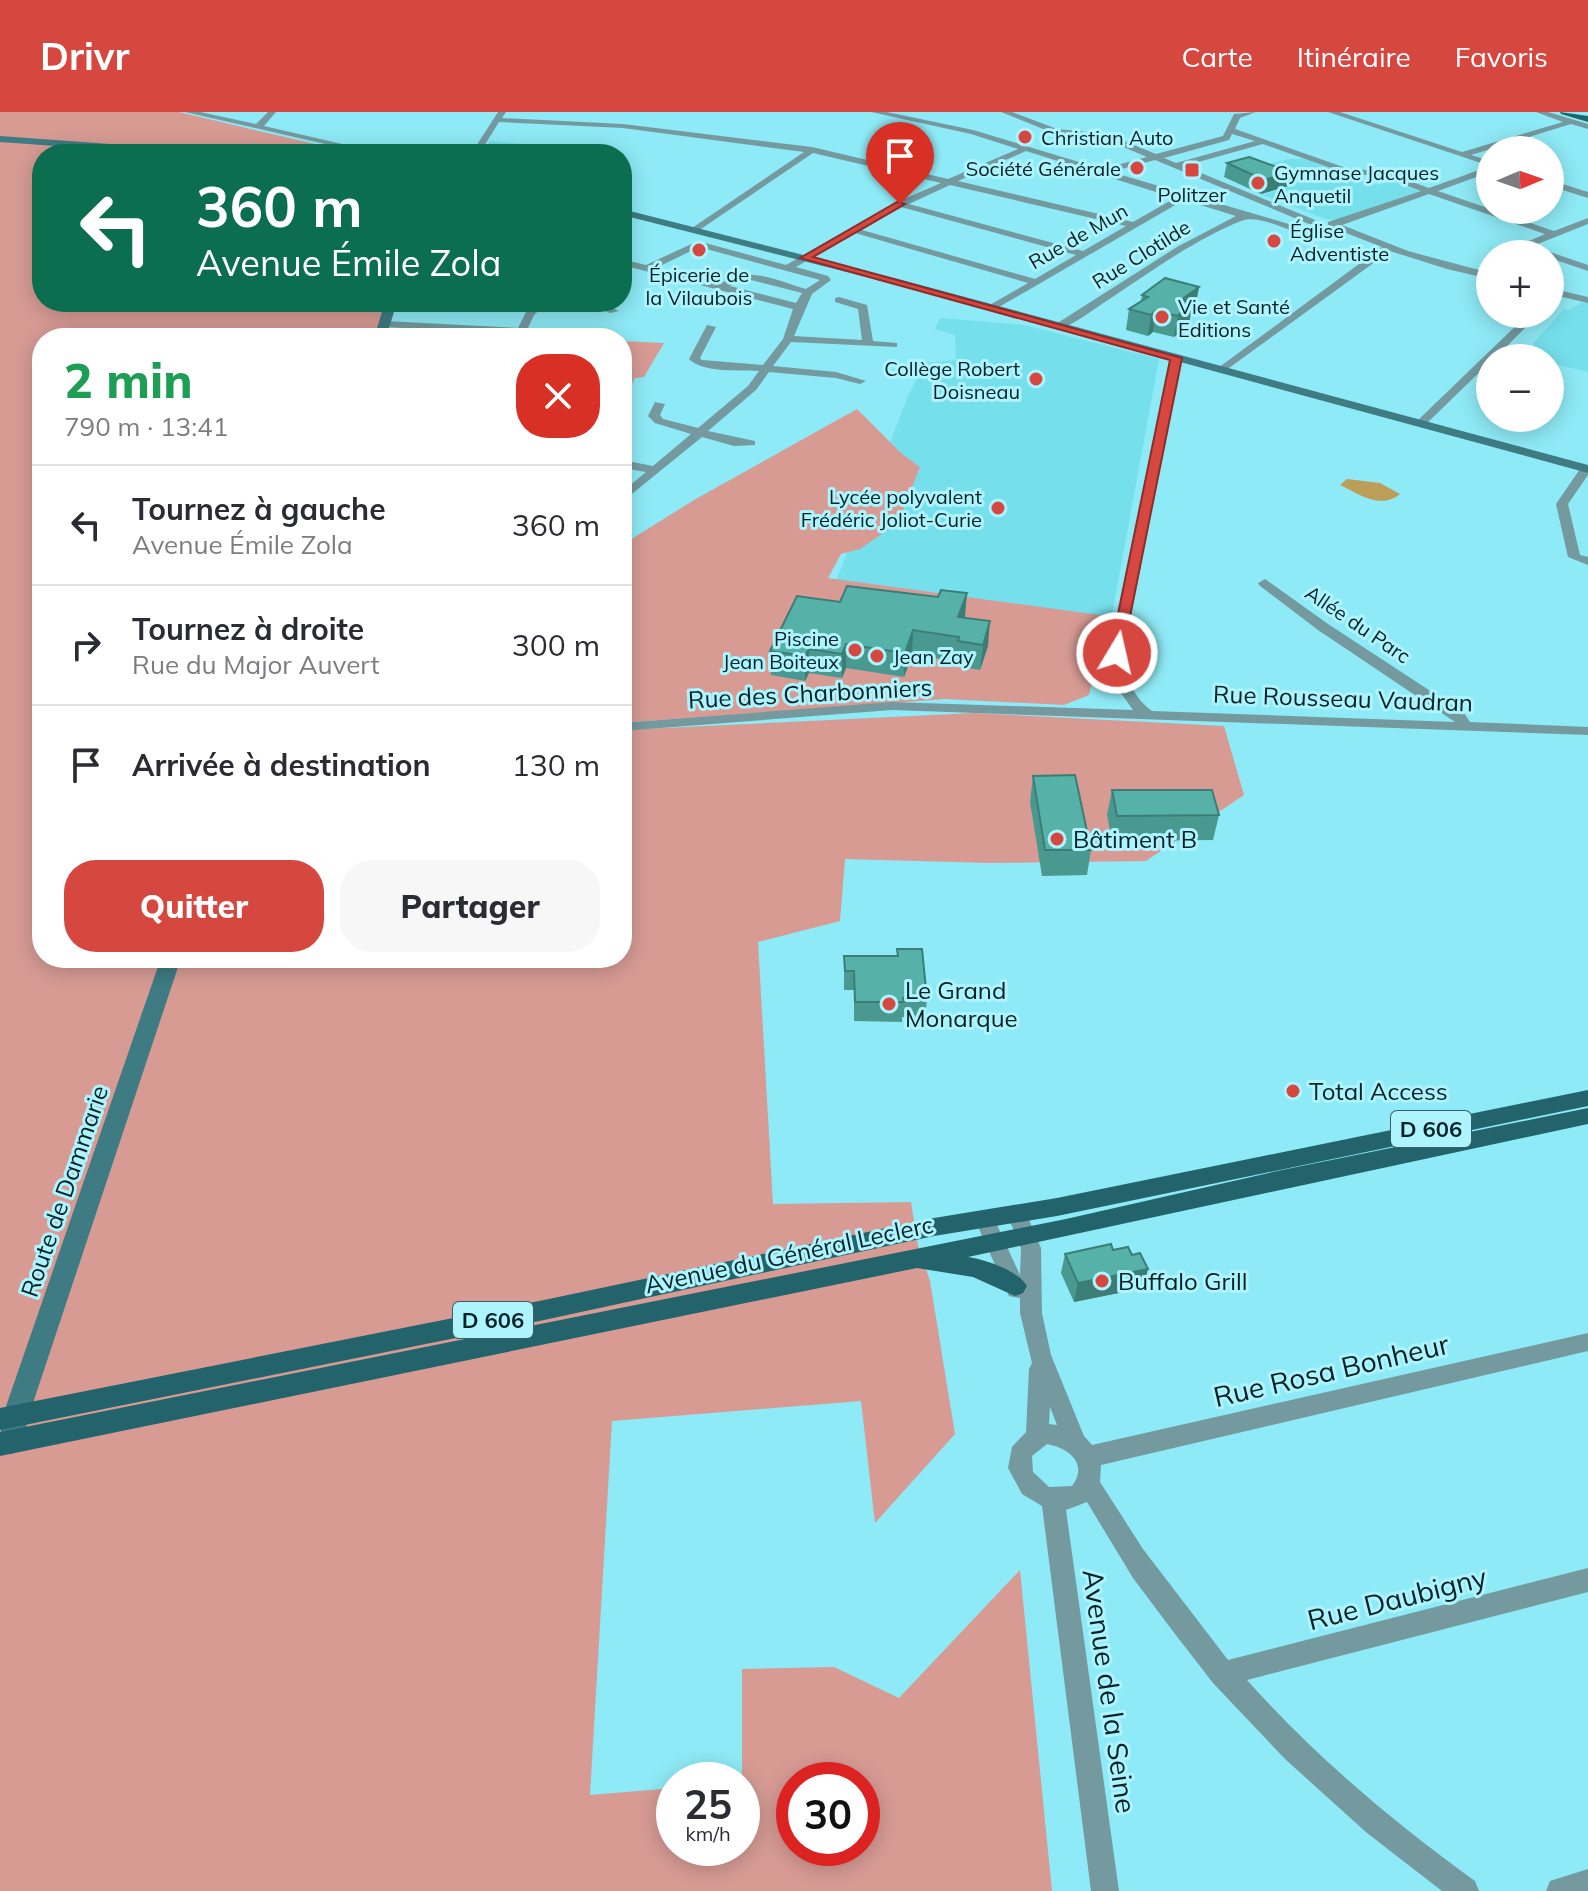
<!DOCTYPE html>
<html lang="fr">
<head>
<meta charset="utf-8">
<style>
	body { margin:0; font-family:Mulish,sans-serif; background:#f7f7f7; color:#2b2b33; height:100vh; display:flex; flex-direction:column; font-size:30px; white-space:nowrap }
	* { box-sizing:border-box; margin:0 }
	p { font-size:26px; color:#7c7c81 }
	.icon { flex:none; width:44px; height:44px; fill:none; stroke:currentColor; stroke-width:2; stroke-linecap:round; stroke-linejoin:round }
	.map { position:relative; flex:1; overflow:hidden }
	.side { position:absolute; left:32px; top:216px; width:600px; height:640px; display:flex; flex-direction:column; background:#fff; border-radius:32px; box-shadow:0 4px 20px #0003 }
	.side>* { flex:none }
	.banner { position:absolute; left:32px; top:32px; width:600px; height:168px; border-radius:32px; box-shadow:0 4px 20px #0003; background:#0b6e4f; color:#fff; overflow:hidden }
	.needle { width:52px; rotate:88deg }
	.controls { position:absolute; left:1476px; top:24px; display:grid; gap:16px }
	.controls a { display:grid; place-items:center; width:88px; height:88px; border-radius:50%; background:#fff; box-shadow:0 4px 20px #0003; font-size:40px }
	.speed { position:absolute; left:656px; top:1650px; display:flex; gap:16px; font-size:40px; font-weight:700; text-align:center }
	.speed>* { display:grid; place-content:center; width:104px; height:104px; border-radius:50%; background:#fff; box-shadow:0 4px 20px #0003; line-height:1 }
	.speed small { font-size:20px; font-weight:400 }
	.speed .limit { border:12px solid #d22; background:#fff; color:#111 }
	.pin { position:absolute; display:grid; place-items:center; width:68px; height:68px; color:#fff; margin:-82px -34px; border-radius:50% 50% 50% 0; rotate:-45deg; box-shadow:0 0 8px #0007 }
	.pin .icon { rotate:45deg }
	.me { position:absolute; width:88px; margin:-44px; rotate:9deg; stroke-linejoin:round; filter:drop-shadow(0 0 6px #0008) }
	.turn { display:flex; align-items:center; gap:28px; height:168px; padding:0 32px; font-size:36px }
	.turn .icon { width:104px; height:104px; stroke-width:2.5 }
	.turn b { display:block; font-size:56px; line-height:68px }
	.round { display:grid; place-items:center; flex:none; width:84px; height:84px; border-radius:32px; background:#f7f7f7 }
	.summary { display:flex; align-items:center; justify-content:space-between; height:136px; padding:0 32px }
	h1 { font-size:48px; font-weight:800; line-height:60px; color:#1e9e55 }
	.button { display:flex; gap:16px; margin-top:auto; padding:16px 32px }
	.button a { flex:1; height:92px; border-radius:32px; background:#d64740; color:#fff; font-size:32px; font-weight:800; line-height:92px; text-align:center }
	.button a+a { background:#f7f7f7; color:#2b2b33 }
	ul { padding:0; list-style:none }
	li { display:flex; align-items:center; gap:24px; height:120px; padding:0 32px; border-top:2px solid #e1e1e2 }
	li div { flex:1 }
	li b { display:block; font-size:30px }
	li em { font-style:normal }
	header { display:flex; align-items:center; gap:48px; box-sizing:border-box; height:112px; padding:0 40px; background:#d64740; color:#fff }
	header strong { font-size:38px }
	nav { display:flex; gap:44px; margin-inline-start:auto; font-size:28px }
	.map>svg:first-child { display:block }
</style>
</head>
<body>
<header>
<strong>Drivr</strong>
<nav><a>Carte</a><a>Itinéraire</a><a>Favoris</a></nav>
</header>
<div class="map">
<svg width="1588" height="1779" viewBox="0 0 1588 1779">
	<rect width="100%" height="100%" fill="#8eeaf6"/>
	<g fill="#76dfec">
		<path d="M490,29L511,31L562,35L554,42H482Z"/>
		<path d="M1289,47H1305L1376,73L1391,69L1420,79L1336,108L1326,107L1262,83L1290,74L1246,58Z"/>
		<path d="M1582,190L1588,191V260L1550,251V246L1522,244L1564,197L1570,198Z"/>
		<path d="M940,206L1024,213L1159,247L1111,508L836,469L908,284L925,251L956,248L955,223L935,217Z"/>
	</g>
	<g fill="#d79b94" fill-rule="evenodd">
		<path d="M0,0H179L357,42H42V190H394L378,226H42V846H622V618L974,601L1224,614L1244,683L1146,749L989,751L845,747L840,809L758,830L773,1092L911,1090L918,1134L930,1169L955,1322L875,1411L861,1289L612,1309L590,1683L674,1676V1736H742V1557L834,1555L899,1586L1020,1458L1052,1779H0ZM794,1668H862V1736H794Z"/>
		<path d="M622,229L664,231L644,265L635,266L624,287Z"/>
		<path d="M857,297L902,342L920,355L898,411L860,437L841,442L828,466L1107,504L1089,583L1064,593L945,587L622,611V433L694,388Z"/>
	</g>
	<path fill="#bc9e59" d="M1347,367L1380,371L1400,382C1380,398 1359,382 1340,373Z"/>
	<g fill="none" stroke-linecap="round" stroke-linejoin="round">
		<g fill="#749a9f" fill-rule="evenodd">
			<path d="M185,0H200L256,12L268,0H276L264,14L385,42H369Z"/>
			<path d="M498,0H506L502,6L623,12L812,35L948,67L1018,37L971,22L871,0H887L973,18L1102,57L1147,45L1102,26L1053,21L1001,0H1012L1057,17L1107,22L1156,42L1223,24L1234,2L1256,0L1240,6L1235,17L1346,56L1385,60L1429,76L1490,54L1328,0H1340L1462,40L1563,10L1536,0H1548L1588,12V17L1571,12L1471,43L1490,49V60L1438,79L1554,119L1588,106V112L1513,142H1499L1545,122L1429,82L1342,113L1408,139L1490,161V167L1447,157L1390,139L1222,261L1218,260V256L1382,135L1341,119C1318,143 1268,98 1241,109C1194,128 1150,160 1108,188C1092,198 1077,211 1060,217L1056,216V212L1177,135L1236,104L1184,88L992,199L988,198V194L1028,171L855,121L796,155L828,164L831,168L812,182L794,224L862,228L858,197L835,190V186L839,185L867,193L873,229L897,231V235L791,230L773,254L836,260L866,269L860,272L836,266L769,260L756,278L708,319L755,329V333L734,334L702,325L622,390V380L646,360L622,356V348L653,354L691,322L655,311L648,304L655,290L665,292L660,303L663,307L698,316L748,274L759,259C739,258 703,261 689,247L707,213L716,215L700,246L702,248L763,253L783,227L793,197L622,153V147L646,153L698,129L786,153L897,90L941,71L813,41L695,121L692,116L804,40L623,16L499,10L479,42H471ZM1232,22L1255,29L1176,51L1164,46L1229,28ZM1263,32L1342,60L1384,65L1421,79L1328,110V114L1334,116L1330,120H1316L1111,60L1155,48L1309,112H1315V108L1184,54ZM1026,39L1175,86L1133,110L958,69ZM950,73L1126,114L1083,139L909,92ZM901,95L1076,143L1035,167L862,118ZM699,135L820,168L806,177C775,168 750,153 720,172L656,156ZM747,167L802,181L796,191L730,174Z"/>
			<path d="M1550,68L1588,80V86L1550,74Z"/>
			<path d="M1550,140L1588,153V159L1550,146V142H1546Z"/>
			<path d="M1550,176L1588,185V191L1550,182Z"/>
			<path d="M537,190H548L534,203L528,216L555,218L559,219V223H525L523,226H513L515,222L385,215L380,212L385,209L518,216L526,200Z"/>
			<path d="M586,190H600L619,199L610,201Z"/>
			<path d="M1528,202H1539L1495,246H1490V250L1424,314H1416V310Z"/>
			<path d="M1176,243L1181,246L1124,541C1126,565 1132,584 1152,599L1455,610L1318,518L1260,474L1258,471L1265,467L1328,512L1464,601L1470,610L1588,615V623L892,598L622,619V611L892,590L1133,598L1118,577L1110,541L1171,246Z"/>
			<path d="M1586,353L1588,363L1568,392L1580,443L1588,445V453L1568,445L1556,392L1582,354Z"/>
			<path d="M1017,1094L1024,1096L1041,1136L1042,1201L1051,1243L1084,1324L1092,1333L1588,1221V1239L1101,1353L1100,1370L1143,1437L1228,1548L1588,1456V1480L1247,1568C1315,1644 1392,1709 1475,1769L1479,1779H1442L1367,1721L1285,1647L1213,1571L1175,1522L1133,1466L1087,1390L1066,1398L1119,1779H1091L1042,1394L1022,1382L1008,1356L1012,1335L1026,1320L1029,1257L1032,1251L1020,1201V1186L1009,1184L975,1108L978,1102L985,1100L992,1102L1020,1163L1021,1136L1007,1102L1010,1096ZM1050,1295L1057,1313L1049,1312ZM1047,1332C1068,1336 1089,1351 1072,1374L1049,1375L1033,1360L1032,1344Z"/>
			<path d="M1588,1757V1779H1546L1550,1769Z"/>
		</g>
		<g fill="#3e7b83" fill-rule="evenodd">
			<path d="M0,24L206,39L211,42H167L0,30Z"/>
			<path d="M622,97L898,167L1588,353V361L890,171L622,103Z"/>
			<path d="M385,190H397L386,226H374Z"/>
			<path d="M161,846H181L29,1303L21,1338L12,1342L3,1338L0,1325L3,1303Z"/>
		</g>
		<g fill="#23636b" fill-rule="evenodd">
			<path d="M1560,0L1588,4V10L1561,2Z"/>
			<path d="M1588,978V994L1057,1104L934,1124L544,1208L0,1318V1296L544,1188L934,1106L1057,1086Z"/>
			<path d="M1588,996V1012L968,1145C984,1147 1019,1159 1027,1174L1023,1181L1015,1184L973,1165L917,1156L0,1344V1320L1066,1107L1277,1059Z"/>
		</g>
	</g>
	<g fill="#4a9991">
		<path d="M1227,51L1288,74L1261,82L1224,65Z"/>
		<path d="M1199,175L1195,196L1191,199L1189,213L1174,225L1153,220L1148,224L1126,218L1129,197L1141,189L1142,183Z"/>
		<path d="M964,506L988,534L980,558L955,554L956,549L912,543L904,565L846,556L842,566L809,561L805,569L771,563L770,539Z"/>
		<path d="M1033,664L1091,738L1087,763L1042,764L1030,690Z"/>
		<path d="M1112,678L1219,703L1213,728L1112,729L1107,703Z"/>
		<path d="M897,837L927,887L925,906L902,905V910L854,909V878H844V844H897Z"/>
		<path d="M1113,1138L1143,1176L1074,1190L1061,1161L1065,1142Z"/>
	</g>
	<g fill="#3c7d76">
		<path d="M1291,60L1288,74L1261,82L1264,68Z"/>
		<path d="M1199,175L1195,196L1191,199L1189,213L1174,225L1181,188Z"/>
		<path d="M1156,198L1153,220L1148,224L1151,203Z"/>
		<path d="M967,481L965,505H958Z"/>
		<path d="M990,509L988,534L980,558L983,533Z"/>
		<path d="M913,518L912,543L904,565L905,541Z"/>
		<path d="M846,532V556L842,566V542Z"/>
		<path d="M809,537V561L805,569V544Z"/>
		<path d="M1148,1157L1143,1176L1074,1190L1078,1171Z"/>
	</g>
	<g fill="#56b2a9" stroke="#3c7d76" stroke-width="2">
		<path d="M1249,45L1291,60L1264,68L1227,51Z"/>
		<path d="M1165,166L1199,175L1181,188L1193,191L1177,204L1156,198L1151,203L1129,197L1148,185L1142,183Z"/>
		<path d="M847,474L938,485L941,478L967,481L958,505L990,509L983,533L958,529L959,525L913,518L905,541L846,532L842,542L809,537L805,544L770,539L797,484L840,490Z"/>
		<path d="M1075,663L1091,738H1045L1033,664Z"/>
		<path d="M1112,678H1212L1219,703L1117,704Z"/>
		<path d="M897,837H922L927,887L903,886L904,890H855L854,859H845L844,844H898Z"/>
		<path d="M1111,1132L1113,1138L1128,1135L1132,1143L1140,1141L1148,1157L1078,1171L1065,1142Z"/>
	</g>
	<path fill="#d64740" stroke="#8b2e2a" stroke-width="2" d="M897,90L905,92L813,145L1182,246L1122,544H1112L1110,541L1170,248L800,146Z"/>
	<g fill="#d64740" stroke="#adf4fe" stroke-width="3">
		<circle cx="1025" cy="25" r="8"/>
		<circle cx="1137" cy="56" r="8"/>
		<rect x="1184" y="50" width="16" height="16" rx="4"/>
		<circle cx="1258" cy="71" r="8"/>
		<circle cx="1274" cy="129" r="8"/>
		<circle cx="699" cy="138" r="8"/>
		<circle cx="1162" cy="205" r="8"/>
		<circle cx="1036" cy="267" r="8"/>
		<circle cx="998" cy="396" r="8"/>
		<circle cx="855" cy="538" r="8"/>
		<circle cx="877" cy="544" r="8"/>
		<circle cx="1057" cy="727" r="8"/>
		<circle cx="889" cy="892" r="8"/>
		<circle cx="1293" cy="979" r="8"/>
		<circle cx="1102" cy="1169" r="8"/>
	</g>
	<g text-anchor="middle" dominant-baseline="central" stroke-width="6" stroke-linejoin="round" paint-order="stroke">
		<g font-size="20" fill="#042226" stroke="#adf4fe" text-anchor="start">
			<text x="1041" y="25">Christian Auto</text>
			<text x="1121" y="56" text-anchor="end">Société Générale</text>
			<text x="1274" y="60">Gymnase Jacques<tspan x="1274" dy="23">Anquetil</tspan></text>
			<text x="1192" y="82" text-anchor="middle">Politzer</text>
			<text x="1290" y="118">Église<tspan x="1290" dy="23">Adventiste</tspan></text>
			<text x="699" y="162" text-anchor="middle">Épicerie de<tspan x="699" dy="23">la Vilaubois</tspan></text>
			<text x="1178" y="194">Vie et Santé<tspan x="1178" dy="23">Editions</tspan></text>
			<text x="1020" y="256" text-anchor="end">Collège Robert<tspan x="1020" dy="23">Doisneau</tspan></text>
			<text x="982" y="384" text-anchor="end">Lycée polyvalent<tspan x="982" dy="23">Frédéric Joliot-Curie</tspan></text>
			<text x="839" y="526" text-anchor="end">Piscine<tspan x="839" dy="23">Jean Boiteux</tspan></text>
			<text x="893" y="544">Jean Zay</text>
		</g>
		<g font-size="20" fill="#042226" stroke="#adf4fe">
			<text transform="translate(1078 124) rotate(-30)">Rue de Mun</text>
			<text transform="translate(1141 142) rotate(-32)">Rue Clotilde</text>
			<text transform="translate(1358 512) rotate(34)">Allée du Parc</text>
		</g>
		<g fill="#adf4fe" stroke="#376167" stroke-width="2">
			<rect x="1391" y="999" width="80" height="36" rx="6"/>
			<rect x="453" y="1190" width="80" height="36" rx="6"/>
		</g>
		<g font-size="22" font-weight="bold" fill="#042226">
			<text x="1431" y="1017">D 606</text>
			<text x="493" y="1208">D 606</text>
		</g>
		<g font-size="24" fill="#042226" stroke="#adf4fe">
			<text transform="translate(810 581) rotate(-3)">Rue des Charbonniers</text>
			<text transform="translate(1343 586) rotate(2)">Rue Rousseau Vaudran</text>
			<text transform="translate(64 1079) rotate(-71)">Route de Dammarie</text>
			<text transform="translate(789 1142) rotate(-12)">Avenue du Général Leclerc</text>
		</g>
		<g font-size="24" fill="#042226" stroke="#adf4fe" text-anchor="start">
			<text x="1073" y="727">Bâtiment B</text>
			<text x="905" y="878">Le Grand<tspan x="905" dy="28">Monarque</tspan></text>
			<text x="1309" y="979">Total Access</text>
			<text x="1118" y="1169">Buffalo Grill</text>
		</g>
		<g font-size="28" fill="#042226" stroke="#adf4fe">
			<text transform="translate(1331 1258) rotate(-13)">Rue Rosa Bonheur</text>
			<text transform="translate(1397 1486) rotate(-14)">Rue Daubigny</text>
			<text transform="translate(1110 1579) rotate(82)">Avenue de la Seine</text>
		</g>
	</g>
</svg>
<div class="controls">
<a><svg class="needle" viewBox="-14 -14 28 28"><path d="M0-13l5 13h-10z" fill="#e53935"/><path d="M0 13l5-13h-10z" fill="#7c7c81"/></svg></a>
<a>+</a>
<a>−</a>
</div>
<div class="speed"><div>25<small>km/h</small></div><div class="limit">30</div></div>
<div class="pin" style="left:900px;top:92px;background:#d93025"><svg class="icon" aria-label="arrive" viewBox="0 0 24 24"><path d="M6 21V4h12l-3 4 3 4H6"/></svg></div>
<svg class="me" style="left:1117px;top:541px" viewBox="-20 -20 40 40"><circle r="17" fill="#d64740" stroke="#fff" stroke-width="3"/><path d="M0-11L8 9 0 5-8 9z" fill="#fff"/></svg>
<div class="banner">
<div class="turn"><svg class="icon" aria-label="left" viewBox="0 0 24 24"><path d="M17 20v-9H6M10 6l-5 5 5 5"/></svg><div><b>360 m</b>Avenue Émile Zola</div></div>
</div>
<section class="side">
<div class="summary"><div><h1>2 min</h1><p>790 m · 13:41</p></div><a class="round" style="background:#d93025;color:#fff"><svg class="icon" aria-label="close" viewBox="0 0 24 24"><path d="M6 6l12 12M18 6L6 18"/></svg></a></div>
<ul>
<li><svg class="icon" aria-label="left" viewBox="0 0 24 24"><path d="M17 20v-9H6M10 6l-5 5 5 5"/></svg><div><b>Tournez à gauche</b><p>Avenue Émile Zola</p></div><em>360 m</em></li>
<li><svg class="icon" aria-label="right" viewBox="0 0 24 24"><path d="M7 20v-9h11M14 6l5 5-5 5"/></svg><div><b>Tournez à droite</b><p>Rue du Major Auvert</p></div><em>300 m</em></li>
<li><svg class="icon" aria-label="arrive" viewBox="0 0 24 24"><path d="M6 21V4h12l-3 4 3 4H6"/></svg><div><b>Arrivée à destination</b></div><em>130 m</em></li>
</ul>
<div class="button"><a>Quitter</a><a>Partager</a></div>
</section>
</div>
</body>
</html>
